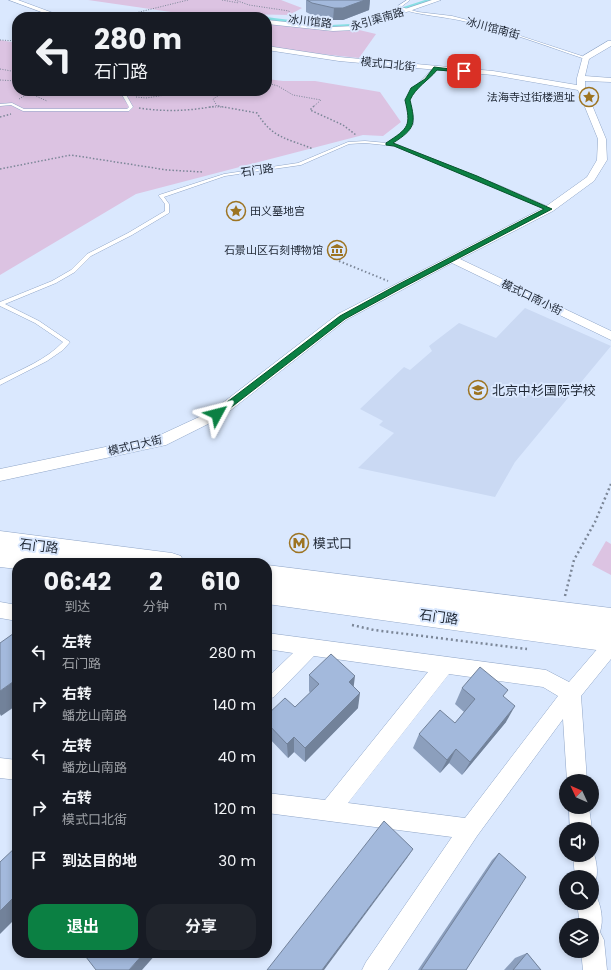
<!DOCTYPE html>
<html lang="zh">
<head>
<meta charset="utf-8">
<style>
	body { margin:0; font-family:Poppins,"Noto Sans SC",sans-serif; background:#20242c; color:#f1f3f6; height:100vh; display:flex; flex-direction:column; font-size:15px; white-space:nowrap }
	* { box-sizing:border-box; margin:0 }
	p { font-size:13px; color:#9ea1a6 }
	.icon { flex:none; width:22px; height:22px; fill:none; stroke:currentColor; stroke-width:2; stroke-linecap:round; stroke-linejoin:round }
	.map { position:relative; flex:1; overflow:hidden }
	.side { position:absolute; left:12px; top:558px; width:260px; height:400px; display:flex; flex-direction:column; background:#171b24; border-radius:16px; box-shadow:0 2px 6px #0003 }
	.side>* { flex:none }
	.guide { position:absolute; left:12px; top:12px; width:260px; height:84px; border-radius:16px; box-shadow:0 2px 6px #0003; background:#171b24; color:#f1f3f6; overflow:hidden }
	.needle { width:26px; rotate:314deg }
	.fabs { position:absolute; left:559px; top:774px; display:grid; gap:8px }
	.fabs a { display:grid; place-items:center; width:40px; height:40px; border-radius:50%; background:#171b24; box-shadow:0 2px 6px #0003; font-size:20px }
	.pin { position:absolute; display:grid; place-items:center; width:34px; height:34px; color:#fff; margin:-17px; border-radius:8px; box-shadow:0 2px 6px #0006 }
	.me { position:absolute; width:44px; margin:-22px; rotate:52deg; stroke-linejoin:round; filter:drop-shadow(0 0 3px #0008) }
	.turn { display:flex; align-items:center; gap:14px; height:84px; padding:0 16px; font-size:18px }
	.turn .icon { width:52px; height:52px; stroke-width:2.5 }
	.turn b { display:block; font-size:28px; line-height:34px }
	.eta { display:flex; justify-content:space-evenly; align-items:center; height:68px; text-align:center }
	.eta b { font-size:24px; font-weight:700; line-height:28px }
	.action { display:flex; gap:8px; margin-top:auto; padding:8px 16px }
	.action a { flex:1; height:46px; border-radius:16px; background:#0b8043; color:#fff; font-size:16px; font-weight:700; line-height:46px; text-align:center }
	.action a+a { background:#20242c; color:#f1f3f6 }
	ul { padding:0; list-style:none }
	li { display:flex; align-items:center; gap:12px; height:52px; padding:0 16px }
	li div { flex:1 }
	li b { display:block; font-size:15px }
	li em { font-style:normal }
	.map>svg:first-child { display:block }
</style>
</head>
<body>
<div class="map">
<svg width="611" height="970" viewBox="0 0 611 970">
	<rect width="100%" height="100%" fill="#dae8fe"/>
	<path fill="#cad9f3" d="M525,308L611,346L515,462L495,497L358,468L394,433L379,425L383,421L360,409L404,367L410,370L432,351L429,346L459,323L496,338Z"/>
	<g fill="#dcc3e2">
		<path d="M88,0H281L302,8L289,15L178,13Z"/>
		<path d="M267,23L355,29L376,34L359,58L302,52L267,46Z"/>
		<path d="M0,40L17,43V91H267V79L283,81H315L380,92L401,122L383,136L363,135L136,194L0,275Z"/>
		<path d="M606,541L611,544V575L592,565Z"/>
	</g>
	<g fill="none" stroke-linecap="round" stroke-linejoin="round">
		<path fill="#87dfe3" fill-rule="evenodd" d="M425,0H435L352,28L330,29L267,21L266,17L330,25L351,24Z"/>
		<defs>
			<g id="service">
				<path d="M407,0H410L401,7L418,12L452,16L487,25L588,58L585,59C546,46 507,31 467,22C444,16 420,16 398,8V6Z"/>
				<path d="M435,67L438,68L414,92L409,100L413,116V125L400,138L392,143L396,144L503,187L551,208V210H547L499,189L394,146L365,143L349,144L301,165L225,176L164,197L169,204V213L132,235L91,256L75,272L56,283L5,304L39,321L70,342L63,350L47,361L0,385V380C22,369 46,360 63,342L35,323L0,306V302L52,281L71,270L87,254L128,233L165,211V204L159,196V195L224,174L298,163L348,142L365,141L387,143L398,136L409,125V116L405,100L412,90Z"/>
				<path d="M120,91H124L133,107L129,111H23L11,105L0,106V104L12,103L24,109H127L129,107Z"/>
			</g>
			<g id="minor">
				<path d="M9,0H18L64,17H55Z"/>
				<path d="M432,0H441L355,30L333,31L267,24V20L333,27L354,26Z"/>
				<path d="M220,15H255L258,17H217Z"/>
				<path d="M608,41H611V46L589,59L585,76L611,78V82L585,81V88L606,139L607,160L594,181L553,211L460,259L611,331V340L452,263L346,320L222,417L166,445L0,481V469L158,436L212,411L338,314L545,207L587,177L597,160L598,139L578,90L493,75L339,61L267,50V46L339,57L493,71L577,85V78L583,56Z"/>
				<path d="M0,602L17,605V621L0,618Z"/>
				<path d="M267,633L546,670L569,682L605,640L611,638V659L581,696L587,781H567L563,719L477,836L388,970H362L366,962L452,837L267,813V793L325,800L428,672L314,656L274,697L267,700V678L293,653L267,649ZM449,674L543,687L558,696L465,818L348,803Z"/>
				<path d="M0,758L17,760V780L0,778Z"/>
				<path d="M569,807H589L592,829H570Z"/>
				<path d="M592,848C596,858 601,878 592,886V877H575L573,855H592Z"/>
				<path d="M592,893L596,895C601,906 604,920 600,932L604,940L607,970H583L581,951H592V925H580L577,903H592Z"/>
			</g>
			<g id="trunk">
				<path d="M0,531L172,553L181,556L184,563H94L53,558L56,563H17V569L0,567Z"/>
				<path d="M267,565L611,608V652L267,604Z"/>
			</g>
		</defs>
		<use href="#service" stroke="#90a6c8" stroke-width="1"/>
		<use href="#minor" stroke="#90a6c8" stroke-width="1"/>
		<use href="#trunk" stroke="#90a6c8" stroke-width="1"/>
		<g stroke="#7b8697" stroke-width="1" stroke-dasharray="1 1.5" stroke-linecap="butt">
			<path d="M222,0L239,3"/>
			<path d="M235,0L249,5L289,11L290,13L287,16"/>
			<path d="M119,17L188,0"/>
			<path d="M0,40L17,41"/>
			<path d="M0,69L17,72"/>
			<path d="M0,80L17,81"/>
			<path d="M267,83L278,86L293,95L321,100L313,107"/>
			<path d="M29,91V93L47,101"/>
			<path d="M136,97L146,98L191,91"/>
			<path d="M19,99L29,93"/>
			<path d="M217,106L213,99L226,91"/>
			<path d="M210,107H224"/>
		</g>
		<g stroke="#7b8697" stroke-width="1.5" stroke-dasharray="1.5 2" stroke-linecap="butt">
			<path d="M218,106L257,113C273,139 287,138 313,149"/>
			<path d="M314,106L310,110L343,125L356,135"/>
			<path d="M139,108C165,112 190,111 216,106"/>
			<path d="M0,117L11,114"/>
			<path d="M0,169L71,155L167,170L203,172"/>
		</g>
		<path stroke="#7b8697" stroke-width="2" stroke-dasharray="1.5 2.5" stroke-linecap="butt" d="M339,261L388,281"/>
		<g stroke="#7b8697" stroke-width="2.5" stroke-dasharray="2 3" stroke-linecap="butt">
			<path d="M565,596L574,560L595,522L611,484"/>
			<path d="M352,625L374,630L527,649"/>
		</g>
		<use href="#service" fill="#fff" fill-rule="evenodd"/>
		<use href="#minor" fill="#fff" fill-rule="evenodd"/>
		<use href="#trunk" fill="#fff" fill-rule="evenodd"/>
	</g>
	<g fill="#8c9fbd">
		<path d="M306,0H370L369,10L343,20H333L312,15L306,12Z"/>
		<path d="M309,675L354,687L358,708L305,762L294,752L288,758L267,736V715L295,707L310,693L309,691Z"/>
		<path d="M462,688L504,697L506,722L462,775L449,763L440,773L413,748L419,734L455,723L464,712L455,704Z"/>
		<path d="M499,853L466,970H418L492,860Z"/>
		<path d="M527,953L541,970H504L515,958Z"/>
	</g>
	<g fill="#72829a">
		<path d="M365,0H370L369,10L343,20H333L334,8Z"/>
		<path d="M355,676L353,692L349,682Z"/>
		<path d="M17,679V705L1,716L0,714V691Z"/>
		<path d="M360,693L358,708L305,762V748Z"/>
		<path d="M515,706L506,722L462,775L470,762Z"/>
		<path d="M294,737V752L288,758L287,744Z"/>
		<path d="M456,749L449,763L440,773L447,760Z"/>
		<path d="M413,849L407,858L324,970H322Z"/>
		<path d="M17,894V917L0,934V911Z"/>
		<path d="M144,953H157L142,970H129Z"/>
	</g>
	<g fill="#a3b9dc" stroke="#72829a">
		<path d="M307,0H365L343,8H334L312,3Z"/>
		<path d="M17,631V679L0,691V643Z"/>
		<path d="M331,654L355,676L349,682L360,693L305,748L294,737L287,744L267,723V715L285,698L295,707L319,684L309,675Z"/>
		<path d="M480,667L508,690L503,696L515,706L470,762L456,749L447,760L419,734L440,710L455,723L475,699L462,688Z"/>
		<path d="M384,821L413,849L322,970H267Z"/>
		<path d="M17,846V894L0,911V862Z"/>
		<path d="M499,853L526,877L466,970H421Z"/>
		<path d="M89,953H144L129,970H96L86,957Z"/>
		<path d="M527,953L541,970H513Z"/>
	</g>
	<path fill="#0b8043" stroke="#07532c" d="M434,67L467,71L464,72L437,70C428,81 416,87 410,100C416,124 415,129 393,143L477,176L552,209L402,288L345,319L220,416H214L213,414L214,412L340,316L397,285L544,209L394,146L386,145V143C409,128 411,126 405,100L411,88L425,79Z"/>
	<defs>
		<symbol id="sight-ring" viewBox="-11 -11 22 22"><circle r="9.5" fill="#dae8fe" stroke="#9d7422" stroke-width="1.5"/><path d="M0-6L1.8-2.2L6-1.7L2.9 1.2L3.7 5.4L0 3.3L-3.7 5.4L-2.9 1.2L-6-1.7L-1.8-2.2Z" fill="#9d7422"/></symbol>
		<symbol id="museum-ring" viewBox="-11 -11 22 22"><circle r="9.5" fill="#dae8fe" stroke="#9d7422" stroke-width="1.5"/><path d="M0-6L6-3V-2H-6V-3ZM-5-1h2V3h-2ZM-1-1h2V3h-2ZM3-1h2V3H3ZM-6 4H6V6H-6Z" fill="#9d7422"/></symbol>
		<symbol id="school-ring" viewBox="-11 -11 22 22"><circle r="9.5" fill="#dae8fe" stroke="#9d7422" stroke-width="1.5"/><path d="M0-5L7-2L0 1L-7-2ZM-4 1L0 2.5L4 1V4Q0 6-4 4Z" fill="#9d7422"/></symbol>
		<symbol id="metro-ring" viewBox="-11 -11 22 22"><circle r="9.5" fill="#dae8fe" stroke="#9d7422" stroke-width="1.5"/><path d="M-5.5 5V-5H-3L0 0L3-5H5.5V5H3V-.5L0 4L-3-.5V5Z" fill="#9d7422"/></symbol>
	</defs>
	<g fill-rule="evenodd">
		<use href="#sight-ring" x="578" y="86" width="22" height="22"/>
		<use href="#sight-ring" x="225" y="200" width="22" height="22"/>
		<use href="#museum-ring" x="326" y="239" width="22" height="22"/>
		<use href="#school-ring" x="467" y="379" width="22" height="22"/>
		<use href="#metro-ring" x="288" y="532" width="22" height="22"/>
	</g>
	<g text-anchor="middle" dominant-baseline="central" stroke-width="4" stroke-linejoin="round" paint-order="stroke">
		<g font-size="11" fill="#1d2532" stroke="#dae8fe">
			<text transform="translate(377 19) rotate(-16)">永引渠南路</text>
			<text transform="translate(310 21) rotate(6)">冰川馆路</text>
			<text transform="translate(493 28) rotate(15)">冰川馆南街</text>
			<text transform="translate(388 64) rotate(6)">模式口北街</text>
			<text transform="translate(257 170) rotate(-8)">石门路</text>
			<text transform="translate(532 297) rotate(26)">模式口南小街</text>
			<text transform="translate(135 445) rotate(-13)">模式口大街</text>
		</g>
		<g font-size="11" fill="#1d2532" stroke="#dae8fe" text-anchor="end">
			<text x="575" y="97">法海寺过街楼遗址</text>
			<text x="250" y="211" text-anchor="start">田义墓地宫</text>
			<text x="323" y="250">石景山区石刻博物馆</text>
		</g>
		<g font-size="13" fill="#1d2532" stroke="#dae8fe" text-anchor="start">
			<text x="492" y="390">北京中杉国际学校</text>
			<text x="313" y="543">模式口</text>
		</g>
		<g font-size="13" fill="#1d2532" stroke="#dae8fe">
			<text transform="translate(39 546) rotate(7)">石门路</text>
			<text transform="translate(439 617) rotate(8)">石门路</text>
		</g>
	</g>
</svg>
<div class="fabs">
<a><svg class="needle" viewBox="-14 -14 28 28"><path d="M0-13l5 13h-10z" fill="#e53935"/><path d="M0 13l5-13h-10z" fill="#9ea1a6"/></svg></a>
<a><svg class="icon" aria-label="sound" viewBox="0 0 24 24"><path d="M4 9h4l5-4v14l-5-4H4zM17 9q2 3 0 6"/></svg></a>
<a><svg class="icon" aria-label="search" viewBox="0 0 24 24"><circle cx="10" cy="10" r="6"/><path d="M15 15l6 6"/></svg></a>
<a><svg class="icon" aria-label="layers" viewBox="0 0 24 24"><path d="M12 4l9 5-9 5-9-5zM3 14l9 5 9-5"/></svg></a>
</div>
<div class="pin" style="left:464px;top:71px;background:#d93025"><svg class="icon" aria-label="arrive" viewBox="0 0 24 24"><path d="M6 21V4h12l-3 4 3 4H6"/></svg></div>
<svg class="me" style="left:217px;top:414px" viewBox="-20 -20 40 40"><path d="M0-17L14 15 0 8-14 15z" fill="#0b8043" stroke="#fff" stroke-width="4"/></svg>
<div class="guide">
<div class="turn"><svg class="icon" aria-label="left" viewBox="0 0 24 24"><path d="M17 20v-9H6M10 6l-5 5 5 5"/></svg><div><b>280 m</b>石门路</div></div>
</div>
<section class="side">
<div class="eta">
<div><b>06:42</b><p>到达</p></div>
<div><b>2</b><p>分钟</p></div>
<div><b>610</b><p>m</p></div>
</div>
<ul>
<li><svg class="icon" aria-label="left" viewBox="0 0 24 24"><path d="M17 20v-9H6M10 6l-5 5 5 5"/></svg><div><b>左转</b><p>石门路</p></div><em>280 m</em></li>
<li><svg class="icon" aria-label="right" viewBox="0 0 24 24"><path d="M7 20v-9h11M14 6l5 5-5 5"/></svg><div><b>右转</b><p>蟠龙山南路</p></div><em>140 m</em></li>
<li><svg class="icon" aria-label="left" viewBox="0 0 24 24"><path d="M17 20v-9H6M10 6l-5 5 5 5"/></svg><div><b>左转</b><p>蟠龙山南路</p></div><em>40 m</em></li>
<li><svg class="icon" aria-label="right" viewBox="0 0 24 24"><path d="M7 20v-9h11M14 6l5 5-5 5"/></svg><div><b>右转</b><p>模式口北街</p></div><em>120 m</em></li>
<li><svg class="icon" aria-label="arrive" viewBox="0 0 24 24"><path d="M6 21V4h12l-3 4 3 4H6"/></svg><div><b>到达目的地</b></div><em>30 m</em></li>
</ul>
<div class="action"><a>退出</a><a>分享</a></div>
</section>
</div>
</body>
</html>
